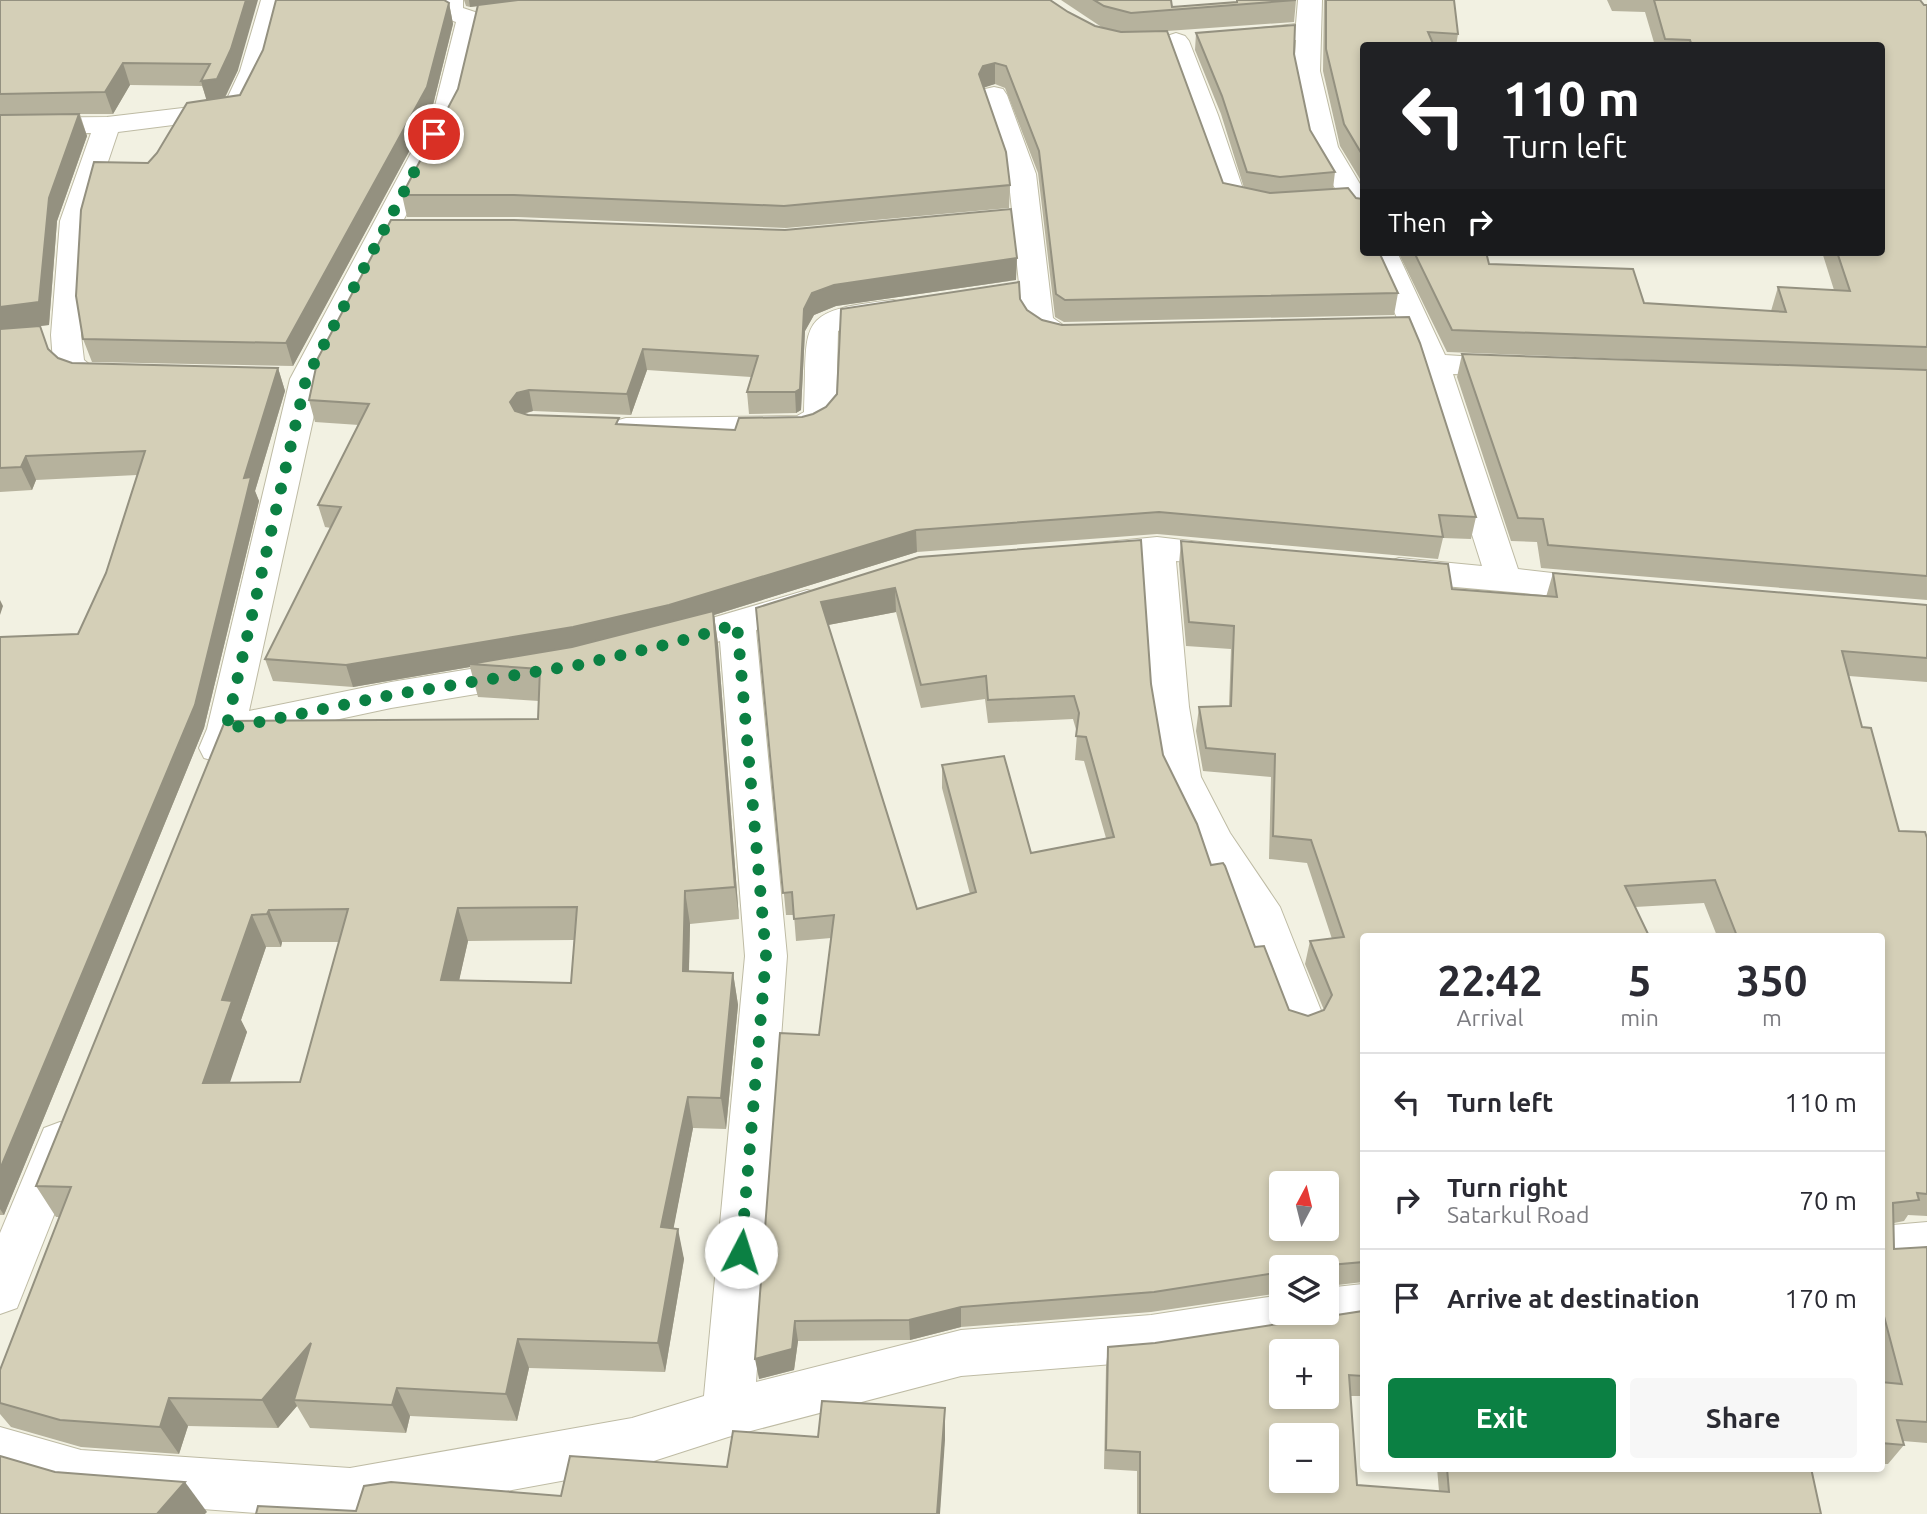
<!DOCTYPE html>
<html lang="en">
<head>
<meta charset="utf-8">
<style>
	body { margin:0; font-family:Ubuntu,sans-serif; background:#f7f7f7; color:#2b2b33; height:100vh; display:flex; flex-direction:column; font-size:26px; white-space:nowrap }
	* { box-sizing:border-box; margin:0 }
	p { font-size:23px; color:#7c7c81 }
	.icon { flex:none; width:38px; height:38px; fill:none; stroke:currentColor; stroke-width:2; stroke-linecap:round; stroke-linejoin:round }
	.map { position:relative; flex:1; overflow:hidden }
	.drawer { position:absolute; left:1360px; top:933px; width:525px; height:539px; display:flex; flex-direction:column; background:#fff; border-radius:7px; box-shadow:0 4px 10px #0003 }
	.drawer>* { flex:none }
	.guide { position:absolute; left:1360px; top:42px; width:525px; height:214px; border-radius:7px; box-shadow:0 4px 10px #0003; background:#202124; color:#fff; overflow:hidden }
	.needle { width:46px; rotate:7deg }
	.fabs { position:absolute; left:1269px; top:1171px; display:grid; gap:14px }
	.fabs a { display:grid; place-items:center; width:70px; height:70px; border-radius:7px; background:#fff; box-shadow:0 4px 10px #0003; font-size:35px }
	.pin { position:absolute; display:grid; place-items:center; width:60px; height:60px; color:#fff; margin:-30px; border:4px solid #fff; border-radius:50%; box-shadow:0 2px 7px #0007 }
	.me { position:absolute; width:77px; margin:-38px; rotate:5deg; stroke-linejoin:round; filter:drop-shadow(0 0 5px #0008) }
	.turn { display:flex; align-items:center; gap:24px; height:147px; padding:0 28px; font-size:32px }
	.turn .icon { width:91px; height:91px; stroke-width:2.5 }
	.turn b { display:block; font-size:49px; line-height:60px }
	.then { display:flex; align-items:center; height:66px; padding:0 28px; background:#0003; gap:14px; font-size:26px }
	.eta { display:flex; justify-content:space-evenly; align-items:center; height:119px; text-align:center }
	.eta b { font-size:42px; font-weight:700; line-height:49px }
	.button { display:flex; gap:14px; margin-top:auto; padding:14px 28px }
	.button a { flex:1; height:80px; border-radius:7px; background:#0b8043; color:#fff; font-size:28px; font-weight:700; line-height:80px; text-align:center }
	.button a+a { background:#f7f7f7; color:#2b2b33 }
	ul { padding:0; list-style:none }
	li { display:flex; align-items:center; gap:21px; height:98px; padding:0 28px; border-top:2px solid #e1e1e2 }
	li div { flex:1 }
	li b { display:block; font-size:26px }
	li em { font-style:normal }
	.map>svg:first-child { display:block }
</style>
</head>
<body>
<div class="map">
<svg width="1927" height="1514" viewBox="0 0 1927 1514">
	<rect width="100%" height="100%" fill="#f2f1e2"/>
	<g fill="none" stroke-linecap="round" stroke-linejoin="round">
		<defs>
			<g id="minor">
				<path d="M261,0H285L266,71L244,116L118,132L88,221L81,335L84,360L90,365L126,369L131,376L126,383L115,385L70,381L53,362L51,335L60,221L91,133L0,134V118L107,117L225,103L240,71Z"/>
				<path d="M439,0H463V8L478,13L481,18L460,110L322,379L249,711L391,682L526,660L539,664L544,673L539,682L526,686L391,708L241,740L232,758L218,762L204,758L199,748L207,729L290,379L434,110L456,22C441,17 437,16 439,0Z"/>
				<path d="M1298,0H1322L1320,71L1338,147L1363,189V220L1353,218L1310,147L1294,71L1296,40L1243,44L1234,41L1230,36L1234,31L1296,24Z"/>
				<path d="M1176,33L1185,36L1189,41L1218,115L1244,192L1278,199L1282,205L1278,211C1258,216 1229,215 1217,197L1192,115L1163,41L1167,36Z"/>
				<path d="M994,87L1003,89L1007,95L1036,174L1053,318L1063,325L1091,329L1095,336L1091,343C1066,349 1038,343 1023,321L1013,227L958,232L948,229L944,223L948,217L1012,210L1008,174L981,95L985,89Z"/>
				<path d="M1367,252H1397L1445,355L1523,360L1528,367L1523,374L1512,376L1453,374L1518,569L1613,580L1618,588L1613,596L1600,600L1399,582L1387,578L1381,570L1387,562L1399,558L1482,566L1418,364Z"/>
				<path d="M893,300L904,303L908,309L904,315L854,322L838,331L836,416C828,427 817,433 804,436L626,438L615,435L610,428L615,421L626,418L797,416L804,412C808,321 793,311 893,300Z"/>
				<path d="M1157,537L1243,547L1248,555L1243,563L1231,566L1176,561L1189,707L1201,777L1230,833L1280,907L1324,1018L1317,1031L1302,1036L1287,1031L1241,913L1200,853L1163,777L1151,707L1141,561L1089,564L1077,561L1072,553L1077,545Z"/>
				<path d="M807,590L820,593L825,602L820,611L756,630L787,956L756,1382L961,1330L1151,1315L1281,1295V1312H1326V1288L1363,1284V1328L1151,1361L961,1376L728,1437L632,1468L381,1514H270L81,1500L0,1477V1427L81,1450L350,1468L632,1418L704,1396L745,956L720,641L667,657L654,653L649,644L654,635Z"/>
				<path d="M60,1122L76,1128L83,1142L17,1308L0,1314V1233L44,1128Z"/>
				<path d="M1927,1222V1264L1881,1268V1226Z"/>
			</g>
		</defs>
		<use href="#minor" stroke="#bebba4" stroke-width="2"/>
		<use href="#minor" fill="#fff" fill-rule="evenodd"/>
	</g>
	<g fill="#b6b29d" fill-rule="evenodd">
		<path d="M0,0L238,70L225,98L240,95L449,3L453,24L432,109L293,366L92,362L83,339L148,163L207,100L202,86L130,85L113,114H80L87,136L57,221L49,325L36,326L50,351L58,358L72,363L278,368L285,391L255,491L259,501L204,728L4,1215H0V637L78,634L106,573L137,475L36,480L32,490L0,492Z"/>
		<path d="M464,0H1050L1068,12L1095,26L1103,28L1061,0H1171L1172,7L1296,0L1294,22L1167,31L1223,183L1244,188L1221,114L1195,50L1196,33L1294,54L1310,130L1335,172L1333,189L1363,252L1398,293L1394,315L1064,322L1055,317L1038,173L1005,88L995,84L983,87L1010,185L1009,208L786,228L518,217H407L402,195L458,89L478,6L470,7L466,6Z"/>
		<path d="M1324,0H1454L1458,34L1456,46H1363V184L1340,146L1323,71Z"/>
		<path d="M1607,0H1920L1924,5H1927V600L1541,568L1537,542L1511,541L1457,377L1462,354L1854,368L1447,352L1398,252H1486L1489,264L1644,303L1771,311L1778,287L1834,290L1822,252H1881V46H1655L1645,12L1612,11Z"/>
		<path d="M1016,280L836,306L814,315L805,331L801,410L796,413L749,414L747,392L751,377L647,370L631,415L533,411L524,414L619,424L735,430L802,417L813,414L1020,299L1027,310L1042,320L1476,517L1471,539L1443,538L1438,559L1157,534L917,552L714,615L718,644L739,919L690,924L689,971L733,973L738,1005L726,1129L693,1128L673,1229L684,1259L665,1372L529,1368L517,1421L410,1416L406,1433L310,1428L297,1406L278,1428L188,1426L179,1454L81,1447L11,1427L0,1414V1370L60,1217H56L36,1186L225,721L538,719L539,701L478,697L470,667L353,687L273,681L265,659L331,528L325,527L318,505L359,425L315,422L309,400L318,358ZM574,940L571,983L459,980L468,941ZM282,942H339L300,1082L229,1083L247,1032L241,1020L266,947H281Z"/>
		<path d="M1181,541L1452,589L1546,597L1553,573L1927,605V682L1849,676L1862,727L1899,831L1927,838V1216L1908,1215L1904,1221L1894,1223V1249L1927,1247V1443L1903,1441L1904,1445L1888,1464H1881V936H1717L1704,903L1635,907L1363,936V1282L1329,1286L1326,1298V1267H1281V1293L1151,1312L961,1327L910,1340L798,1341L794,1370L759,1379L819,1035L831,938L796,941L794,915H786L756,608L919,557L1151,684L1163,755L1211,865L1289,1010L1308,1016L1324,1010L1305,964L1310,941L1332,939L1307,863L1269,859L1271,777L1203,771L1196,731L1199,707L1229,706L1231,649L1186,646L1179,564ZM896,612L921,708L985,699L988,723L1073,719L1077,733L1075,760L1084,761L1106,838L1031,853L942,765V788L970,894L917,909L828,625Z"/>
		<path d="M1363,1311V1396H1350L1357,1485L1439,1491L1437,1468H1810L1821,1514H1137V1471L1104,1469L1106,1367L1108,1347L1155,1343Z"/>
	</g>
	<g fill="#949180">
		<path d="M246,0H258L238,70L223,101L207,102L201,81Z"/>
		<path d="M469,0H530L470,7Z"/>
		<path d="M449,3L453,24L432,109L293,366L286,343Z"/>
		<path d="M123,63L130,85L113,114L105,92Z"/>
		<path d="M995,63V84L983,88L979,74L983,66Z"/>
		<path d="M79,114L87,136L57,221L49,325L0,331V307L49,198Z"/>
		<path d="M1017,258L1016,280L836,306L814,315L805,331L801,410L796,413L795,392L804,309L812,293L834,285Z"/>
		<path d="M643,349L647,370L631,415L627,394Z"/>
		<path d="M278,368L285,391L255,491L259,501L204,728L4,1215L0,1209V1169L244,478Z"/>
		<path d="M529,390L533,411L521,414L514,424L510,402L517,393Z"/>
		<path d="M26,456L36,480L32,490L21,467Z"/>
		<path d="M916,530L917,552L714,615L718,644L739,919L735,887L578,649L470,664V667L353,687L346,665Z"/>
		<path d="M895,588L896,612L823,626L821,602Z"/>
		<path d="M0,600L3,606L0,615Z"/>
		<path d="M685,891L690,924L688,1003L683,971Z"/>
		<path d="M458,908L468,941L452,1012L441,980Z"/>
		<path d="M269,910L282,942L281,947L267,914Z"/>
		<path d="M252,915L266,947L241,1020L247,1032L219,1115L203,1083L222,1000Z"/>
		<path d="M733,973L738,1005L726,1129L721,1098Z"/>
		<path d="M688,1097L693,1128L668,1257L661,1227Z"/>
		<path d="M678,1229L684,1259L665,1372L658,1343Z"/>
		<path d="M961,1307V1327L910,1340L909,1320Z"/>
		<path d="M795,1321L798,1341L794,1370L759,1379L755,1359Z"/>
		<path d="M518,1339L529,1368L517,1421L506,1394Z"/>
		<path d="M311,1343L294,1400L297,1406L278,1428L262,1400Z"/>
		<path d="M397,1388L410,1416L406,1433L392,1405Z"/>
		<path d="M169,1398L188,1426L179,1454L160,1427Z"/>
		<path d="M945,1408V1440L940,1514H937Z"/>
		<path d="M185,1482L207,1512L205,1514H157Z"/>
	</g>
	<g fill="#d4cfb7" stroke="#949180" stroke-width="2" fill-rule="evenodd">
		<path d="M0,0H246L231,49L217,79L201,81L210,64L123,63L105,92L0,94Z"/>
		<path d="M276,0H444L449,3L427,87L286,343L83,339L76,296L81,210L94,162L148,163L157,153L187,103L240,95L263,50Z"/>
		<path d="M518,0H1050L1068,12L1095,26L1121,32L1167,31L1223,183L1270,193L1348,188L1356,198L1363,199V252H1379L1398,293L1065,300L1056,294L1039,151L1006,66L995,63L983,66L979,74L1006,152L1010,185L784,206L514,195H402L458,89L478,5Z"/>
		<path d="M1094,0H1171L1172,7L1237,2V0H1296L1131,13L1104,6Z"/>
		<path d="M1326,0H1454L1458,34L1428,32L1434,46H1363V156L1344,124L1326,49Z"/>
		<path d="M1654,0H1920L1924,5H1927V347L1452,330L1414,252H1486L1489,264L1633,269L1644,303L1786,312L1778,287L1850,291L1837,252H1881V46H1692L1690,40L1665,39Z"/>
		<path d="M1295,25L1294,54L1310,130L1335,172L1280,177L1247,172L1222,96L1196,33Z"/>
		<path d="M79,114L49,198L39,302L0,307V115Z"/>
		<path d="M1011,209L1017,258L834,285L812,293L804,309L800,389L795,392H747L758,356L643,349L627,394L529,390L517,393L510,402L515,411L528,415L619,418L616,424L735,430L739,418L802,417L813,414L826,407L837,394L841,309L1019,282L1020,299L1027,310L1042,320L1062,325L1409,317L1420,343L1476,517L1439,515L1443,537L1159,512L916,530L669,605L573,627L346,665L265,659L341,507L318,505L369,404L309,400L318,358L391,220H514L785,230Z"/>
		<path d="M40,326L48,349L58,358L72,363L278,368L244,478L251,477L195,705L0,1169V637L78,634L106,573L145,451L26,456L21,467L0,468V329Z"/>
		<path d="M1462,354L1927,370V576L1548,545L1543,519L1518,518Z"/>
		<path d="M1141,540L1151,684L1163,755L1197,824L1211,865L1223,863L1225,866L1255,947L1264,946L1289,1010L1308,1016L1324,1010L1332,995L1310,941L1344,937L1311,840L1273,836L1275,754L1206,748L1199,707L1231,706L1234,626L1189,622L1181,541L1448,564L1452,589L1557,597L1553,573L1927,605V658L1842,651L1862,727L1871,728L1899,831L1925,832L1927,838V1194L1917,1193L1919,1200L1893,1203L1894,1249L1927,1247V1422L1897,1420L1904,1445L1881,1443V1382L1902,1384L1881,1305V936H1737L1715,880L1625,886L1649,936H1363V1262L1330,1265L1329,1289H1326V1267H1281V1272L1154,1292L961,1307L909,1320L795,1321L792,1349L755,1359L780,1033L819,1035L834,915L794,919L792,892L783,893L756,608L919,557ZM895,588L921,685L986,676L988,700L1074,696L1079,713L1076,736L1086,737L1114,837L1031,853L1004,756L942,765L976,892L917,909L821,602ZM1281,1183H1326V1228H1281Z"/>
		<path d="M713,611L735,887L685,891L683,971L733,973L721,1098L688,1097L661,1227L678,1229L658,1343L518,1339L506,1394L397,1388L392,1405L294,1400L311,1343L262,1400L169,1398L160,1427L60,1420L0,1403V1370L71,1187L36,1186L225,721L538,719L540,669L470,664L572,647ZM577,907L571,983L441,980L458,908ZM348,909L300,1082L203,1083L232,1001L222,1000L252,915L267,914L269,910Z"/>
		<path d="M1363,1311V1376L1349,1375L1357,1485L1449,1492L1447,1468H1811L1821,1514H1140V1452L1106,1450L1108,1347L1155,1343ZM1281,1351H1326V1396H1281ZM1281,1435H1326V1480H1281Z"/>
		<path d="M822,1401L945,1408L937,1514H256L258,1506L356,1511L364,1486L391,1482L561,1496L570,1456L727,1467L733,1431L818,1437Z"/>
		<path d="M0,1456L55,1472L185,1482L157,1514H0Z"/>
	</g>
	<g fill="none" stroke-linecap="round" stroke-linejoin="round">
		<path stroke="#0b8043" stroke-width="12" stroke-dasharray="0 21.6" d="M434,134L306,379L226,729L391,695L578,665L677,642L737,624L766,956L741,1252"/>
	</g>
</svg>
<div class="fabs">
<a><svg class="needle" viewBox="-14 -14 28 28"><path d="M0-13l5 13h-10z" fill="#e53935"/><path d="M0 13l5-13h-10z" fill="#7c7c81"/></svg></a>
<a><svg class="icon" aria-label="layers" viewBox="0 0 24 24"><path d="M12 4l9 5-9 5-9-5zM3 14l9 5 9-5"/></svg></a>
<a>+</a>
<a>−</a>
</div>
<div class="pin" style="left:434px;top:134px;background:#d93025"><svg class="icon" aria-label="arrive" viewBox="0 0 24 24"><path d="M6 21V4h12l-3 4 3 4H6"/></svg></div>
<svg class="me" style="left:741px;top:1252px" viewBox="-20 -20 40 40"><circle r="19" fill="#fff"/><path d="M0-13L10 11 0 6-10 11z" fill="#0b8043"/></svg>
<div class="guide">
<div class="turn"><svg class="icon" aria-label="left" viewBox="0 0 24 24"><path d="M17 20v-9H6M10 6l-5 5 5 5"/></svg><div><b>110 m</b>Turn left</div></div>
<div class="then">Then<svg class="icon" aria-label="right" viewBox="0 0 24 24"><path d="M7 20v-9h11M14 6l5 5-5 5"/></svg></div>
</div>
<section class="drawer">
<div class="eta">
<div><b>22:42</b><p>Arrival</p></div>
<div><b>5</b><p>min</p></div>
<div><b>350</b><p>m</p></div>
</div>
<ul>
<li><svg class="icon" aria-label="left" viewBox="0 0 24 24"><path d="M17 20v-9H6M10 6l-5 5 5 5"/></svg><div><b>Turn left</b></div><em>110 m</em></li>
<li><svg class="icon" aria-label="right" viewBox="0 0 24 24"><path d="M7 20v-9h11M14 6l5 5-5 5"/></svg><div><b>Turn right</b><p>Satarkul Road</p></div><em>70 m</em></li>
<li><svg class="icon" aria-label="arrive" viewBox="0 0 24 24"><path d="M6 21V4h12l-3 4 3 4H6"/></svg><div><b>Arrive at destination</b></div><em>170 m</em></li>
</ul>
<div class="button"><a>Exit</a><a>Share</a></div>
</section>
</div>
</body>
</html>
